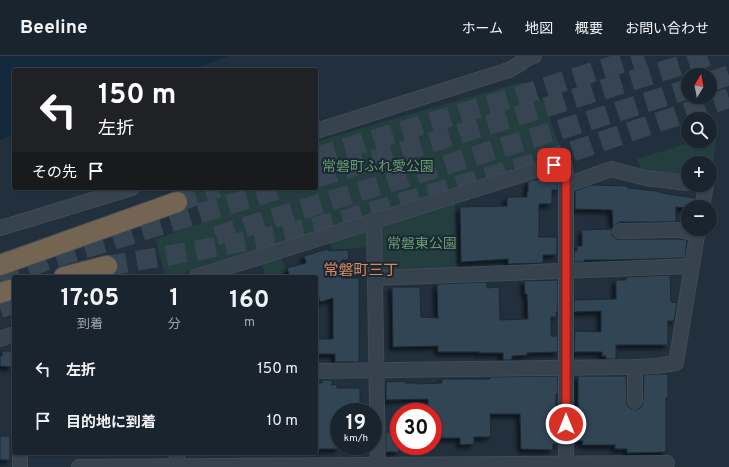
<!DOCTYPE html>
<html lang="ja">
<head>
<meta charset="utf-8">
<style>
	body { margin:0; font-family:Overpass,"Noto Sans JP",sans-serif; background:#27303a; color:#f1f3f6; height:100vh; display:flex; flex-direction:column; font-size:15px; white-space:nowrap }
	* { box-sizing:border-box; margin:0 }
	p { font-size:13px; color:#9fa4aa }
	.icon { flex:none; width:22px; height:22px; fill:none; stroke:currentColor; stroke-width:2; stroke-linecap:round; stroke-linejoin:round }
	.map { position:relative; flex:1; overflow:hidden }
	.panel { position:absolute; left:12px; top:219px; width:306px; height:180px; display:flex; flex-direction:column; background:#1a242e; border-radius:4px; box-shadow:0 1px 3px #0004,0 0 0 1px #38414a }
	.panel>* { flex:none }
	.top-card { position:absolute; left:12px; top:12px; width:306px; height:122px; border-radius:4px; box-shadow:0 1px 3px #0004,0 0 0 1px #38414a; background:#202124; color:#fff; overflow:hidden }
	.needle { width:26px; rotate:10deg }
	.buttons { position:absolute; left:681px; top:12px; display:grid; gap:8px }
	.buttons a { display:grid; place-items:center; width:36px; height:36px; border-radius:50%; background:#1a242e; box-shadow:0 1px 3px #0004,0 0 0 1px #38414a; font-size:20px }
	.speed { position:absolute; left:330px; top:347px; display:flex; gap:8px; font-size:20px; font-weight:700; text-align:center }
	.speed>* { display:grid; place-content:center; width:52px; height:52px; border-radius:50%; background:#1a242e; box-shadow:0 1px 3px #0004,0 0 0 1px #38414a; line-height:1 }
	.speed small { font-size:10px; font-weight:400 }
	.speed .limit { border:6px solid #d22; background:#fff; color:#111 }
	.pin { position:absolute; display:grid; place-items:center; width:34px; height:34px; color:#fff; margin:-17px; border-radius:8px; box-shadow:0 2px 6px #0006 }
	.me { position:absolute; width:44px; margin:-22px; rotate:0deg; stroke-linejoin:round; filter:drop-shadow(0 0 3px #0008) }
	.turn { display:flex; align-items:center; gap:14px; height:84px; padding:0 20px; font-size:18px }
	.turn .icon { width:52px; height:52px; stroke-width:2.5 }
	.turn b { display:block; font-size:28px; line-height:34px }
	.then { display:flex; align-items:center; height:38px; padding:0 20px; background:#0003; gap:8px; font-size:15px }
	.eta { display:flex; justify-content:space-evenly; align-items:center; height:68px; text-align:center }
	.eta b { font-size:24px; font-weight:700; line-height:28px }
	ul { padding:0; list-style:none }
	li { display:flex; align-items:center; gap:12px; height:52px; padding:0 20px }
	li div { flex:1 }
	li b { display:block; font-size:15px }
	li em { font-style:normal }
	header { display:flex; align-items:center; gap:24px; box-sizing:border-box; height:56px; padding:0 20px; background:#1a242e; border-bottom:1px solid #38414a }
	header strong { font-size:19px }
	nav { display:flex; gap:22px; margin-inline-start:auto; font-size:14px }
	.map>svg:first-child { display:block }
</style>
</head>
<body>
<header>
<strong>Beeline</strong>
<nav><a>ホーム</a><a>地図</a><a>概要</a><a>お問い合わせ</a></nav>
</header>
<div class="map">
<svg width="729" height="411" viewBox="0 0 729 411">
	<defs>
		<filter id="shadow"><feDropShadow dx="-3.5" dy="3.5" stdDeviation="2" flood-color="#0009"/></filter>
	</defs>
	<rect width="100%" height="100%" fill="#22303e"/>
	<g fill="#243e3f">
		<path d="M522,26L544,47L562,97L375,157L171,221H166L155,183L204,166L194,132H316V86L372,69Z"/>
		<path d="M717,79L711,121H710V107H688V119L641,114L637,103L696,85H710V81Z"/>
		<path d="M455,146L457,216L382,215L381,175L384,169Z"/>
		<path d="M362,174L367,177L368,191L332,194L329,185Z"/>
		<path d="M281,200L287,217L274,221H266L261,206Z"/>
	</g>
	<path fill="#14283c" d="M0,0H229L191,14H14V79L0,84Z"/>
	<g fill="#334454" stroke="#1d2935" filter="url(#shadow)">
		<path d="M550,119H558V134H552V148H539V181H557V199H543V207L508,208V203L461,206L460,151L507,150V141H527V136H528V126L533,124H538V122L545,121V120Z"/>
		<path d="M591,129L628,130V132L656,135L667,138L695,142L694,151H688V152L676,151V166H620L616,168L613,171L612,154L575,153V135Z"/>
		<path d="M612,173V176L613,180L616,183H677L687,184L685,202L613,204H584V206H574V195H577V190H582V174Z"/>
		<path d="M328,193L329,195L348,194L349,204H342L341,222H359V306H335V298H316V283H333V242L320,246L319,241L316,242V221H290L287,212L306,207L304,200Z"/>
		<path d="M670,219L671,246L677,247L674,265H668V289H616V303H606V300H602V296H574L575,275L601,276V255L574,256V244L616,243V224H626V221Z"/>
		<path d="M558,224V256H556L557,261H551V280H558V296L527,297V299L512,300V304H503V297H479V296H438V290L393,291L392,231H420L421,261L438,262L437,228L487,226V232L499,231L500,264L528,263L527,238H525L524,225Z"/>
		<path d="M2,295H12V311L0,310V300H2Z"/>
		<path d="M661,318H668V342H666V396L627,397V393H615V389H582L583,385H578V320H626L627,345V349L630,352L635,353H639L642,350L643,345L644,319Z"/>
		<path d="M558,320V338H556V360H558V388H553V394L521,393L520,358H490L491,381H474V388L460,389V382H433V356H428V343L386,344V326L405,325V327H416V328L442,327V323H490V321Z"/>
		<path d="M322,324H332V329L337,328V332H360V356H339V393H316V327H322Z"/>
		<rect x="386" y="376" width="13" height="20"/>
		<rect x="0" y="380" width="10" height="24"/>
	</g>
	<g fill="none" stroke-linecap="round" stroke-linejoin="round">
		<g stroke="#374553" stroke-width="20" stroke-dasharray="20 10" stroke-linecap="butt">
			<path d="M710,26L729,19"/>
			<path d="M316,101L502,45L644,0"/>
			<path d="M316,122L689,7L708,0"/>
			<path d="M177,146L218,132"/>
			<path d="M216,180L607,59L688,33"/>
			<path d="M107,210C188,196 268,183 347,163L571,96L729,42"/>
			<path d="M0,223L47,204L283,132"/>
			<path d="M0,252L14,247"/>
		</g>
		<defs>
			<g id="minor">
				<path d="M316,75L509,14L521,7L528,2L534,0"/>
				<path d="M567,129L611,113L646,122L688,127"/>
				<path d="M702,151L706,129"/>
				<path d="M374,165L378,411"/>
				<path d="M0,172L132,132"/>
				<path d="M620,175L678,174L698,178"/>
				<path d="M196,221L374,165L553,109L564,107L566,117V411"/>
				<path d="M375,222L692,210"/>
				<path d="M0,283L14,278"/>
				<path d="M316,315L635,311L657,310L676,307L698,173"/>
				<path d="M635,345V311"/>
				<path d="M177,397V411"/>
				<path d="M20,411V397"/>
				<path d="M79,411L667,407"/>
			</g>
			<g id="highway">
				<path d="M0,209L177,146"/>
				<path d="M64,221L107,210"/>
				<path d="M0,237L14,233"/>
			</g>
		</defs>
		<use href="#minor" stroke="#3f4b57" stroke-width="16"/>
		<use href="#highway" stroke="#414c59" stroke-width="22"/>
		<use href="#minor" stroke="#36424e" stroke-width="14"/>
		<use href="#highway" stroke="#746452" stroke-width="20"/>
	</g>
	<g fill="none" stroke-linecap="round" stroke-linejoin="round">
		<defs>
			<path id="route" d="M554,109L564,108L566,117V368"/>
		</defs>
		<use href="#route" stroke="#8d1f18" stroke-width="10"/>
		<use href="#route" stroke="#d93025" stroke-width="7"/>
	</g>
	<g text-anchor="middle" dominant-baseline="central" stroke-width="4" stroke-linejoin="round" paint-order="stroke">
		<g font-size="14" fill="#679c6f" stroke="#1b2733">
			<text x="378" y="111">常磐町ふれ愛公園</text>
			<text x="422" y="188">常磐東公園</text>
		</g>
		<g font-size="15" fill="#db885b" stroke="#1b2733">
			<text x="361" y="215">常磐町三丁</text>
		</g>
	</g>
</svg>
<div class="buttons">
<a><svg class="needle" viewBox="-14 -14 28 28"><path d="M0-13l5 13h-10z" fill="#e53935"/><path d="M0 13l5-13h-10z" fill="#9fa4aa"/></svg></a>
<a><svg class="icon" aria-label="search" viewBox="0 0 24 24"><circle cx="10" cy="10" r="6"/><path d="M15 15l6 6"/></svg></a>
<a>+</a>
<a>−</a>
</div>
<div class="speed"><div>19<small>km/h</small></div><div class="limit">30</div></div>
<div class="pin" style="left:554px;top:109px;background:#d93025"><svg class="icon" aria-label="arrive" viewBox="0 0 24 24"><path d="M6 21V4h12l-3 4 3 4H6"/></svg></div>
<svg class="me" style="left:566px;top:368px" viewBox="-20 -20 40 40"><circle r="17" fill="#d93025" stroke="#fff" stroke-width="3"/><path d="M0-11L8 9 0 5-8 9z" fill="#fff"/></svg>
<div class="top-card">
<div class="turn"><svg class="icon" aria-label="left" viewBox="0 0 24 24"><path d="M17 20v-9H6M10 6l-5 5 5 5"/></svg><div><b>150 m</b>左折</div></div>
<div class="then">その先<svg class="icon" aria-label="arrive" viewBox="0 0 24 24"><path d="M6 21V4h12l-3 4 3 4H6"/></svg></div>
</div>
<section class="panel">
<div class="eta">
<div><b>17:05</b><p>到着</p></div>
<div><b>1</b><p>分</p></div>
<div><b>160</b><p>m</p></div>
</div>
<ul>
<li><svg class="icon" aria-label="left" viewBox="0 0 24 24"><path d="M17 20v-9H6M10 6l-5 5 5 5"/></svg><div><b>左折</b></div><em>150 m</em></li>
<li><svg class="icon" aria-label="arrive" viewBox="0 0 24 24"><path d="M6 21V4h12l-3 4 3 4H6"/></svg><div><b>目的地に到着</b></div><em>10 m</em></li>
</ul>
</section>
</div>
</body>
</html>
